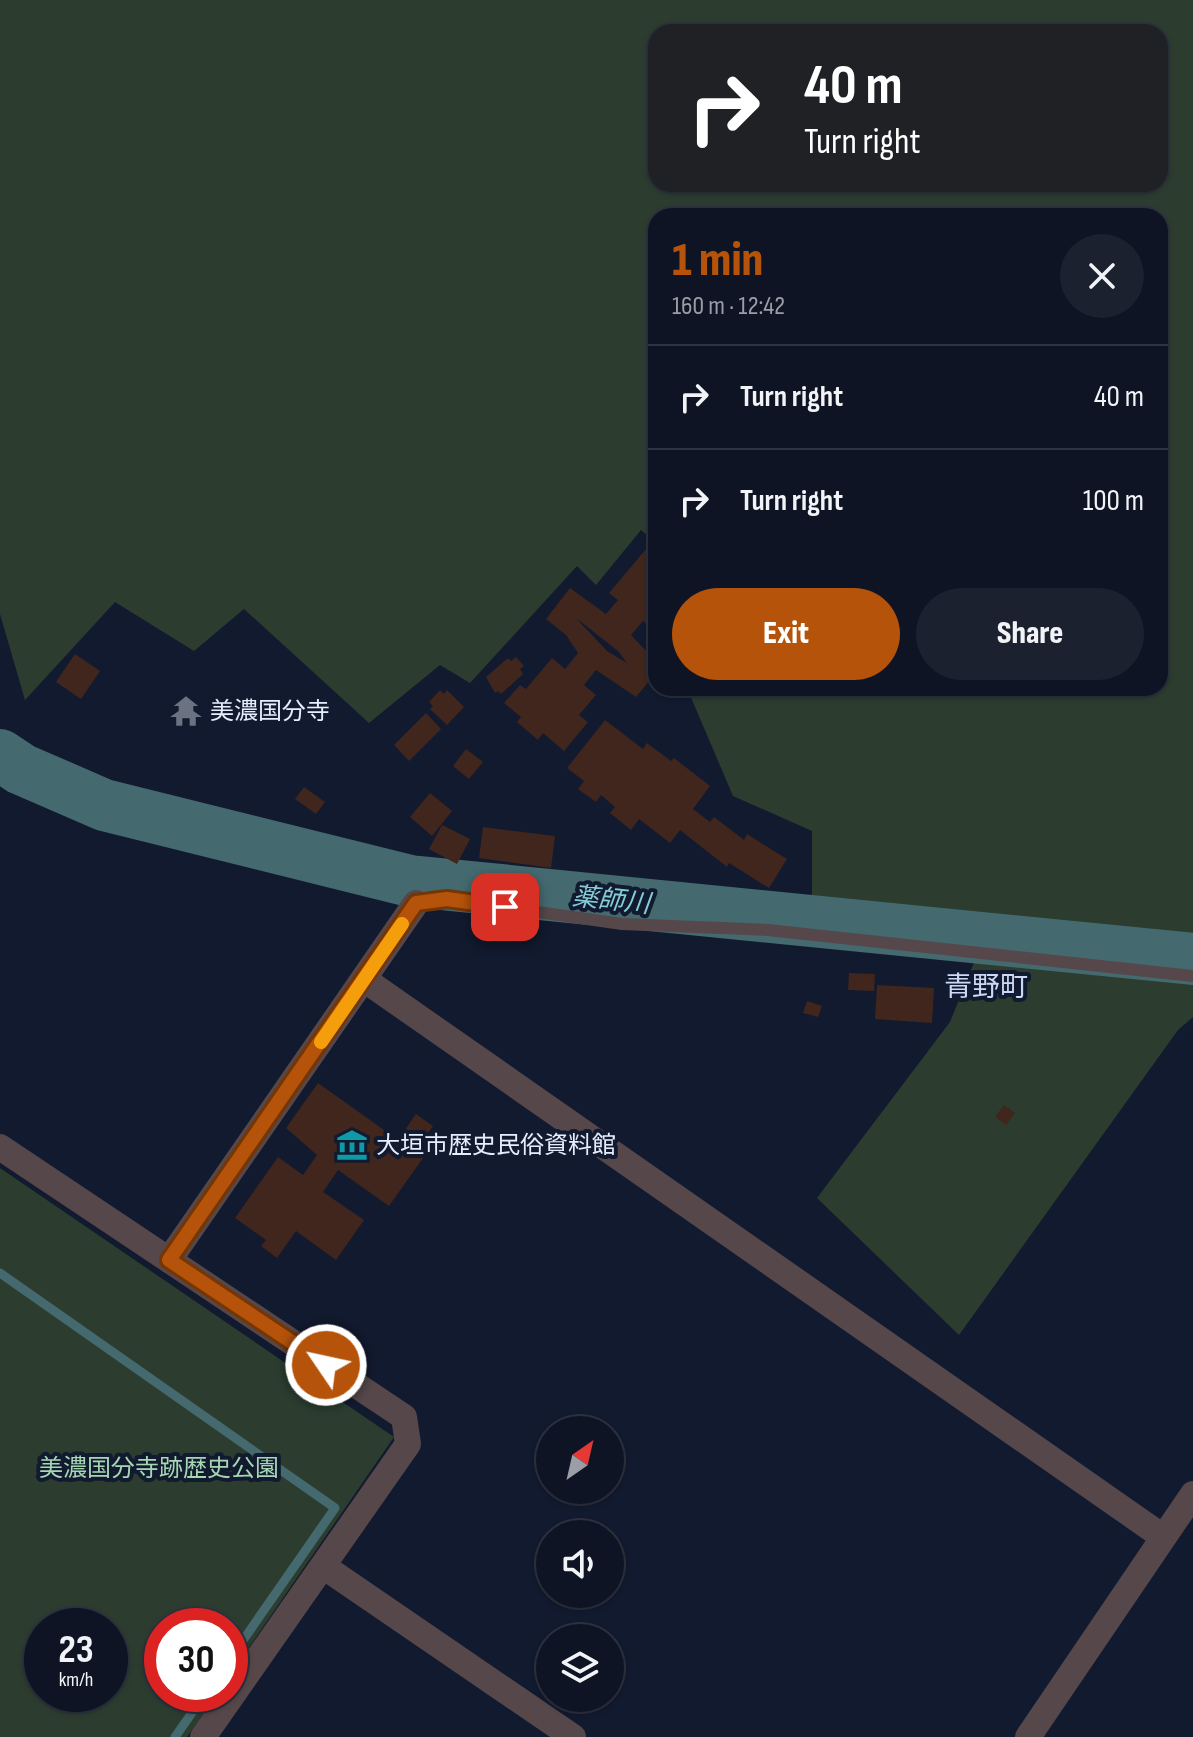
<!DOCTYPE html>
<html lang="en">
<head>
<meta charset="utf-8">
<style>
	body { margin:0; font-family:"Sofia Sans Condensed","Noto Sans JP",sans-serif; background:#1c2130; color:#f1f3f6; height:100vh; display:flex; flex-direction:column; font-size:30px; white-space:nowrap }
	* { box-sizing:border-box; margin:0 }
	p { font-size:26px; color:#9b9ea6 }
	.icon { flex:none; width:44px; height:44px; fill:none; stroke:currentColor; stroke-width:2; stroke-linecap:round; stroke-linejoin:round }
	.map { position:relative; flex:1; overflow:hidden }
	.details { position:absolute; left:648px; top:208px; width:520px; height:488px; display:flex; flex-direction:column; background:#0e1423; border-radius:24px; box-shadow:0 2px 6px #0004,0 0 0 2px #2e3341 }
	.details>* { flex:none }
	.guide { position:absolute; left:648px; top:24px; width:520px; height:168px; border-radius:24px; box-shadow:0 2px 6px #0004,0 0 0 2px #2e3341; background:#202124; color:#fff; overflow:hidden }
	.needle { width:52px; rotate:34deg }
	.controls { position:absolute; left:536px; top:1416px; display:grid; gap:16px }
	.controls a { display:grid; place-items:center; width:88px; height:88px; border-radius:50%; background:#0e1423; box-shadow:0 2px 6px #0004,0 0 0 2px #2e3341; font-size:40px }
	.speed { position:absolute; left:24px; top:1608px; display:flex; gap:16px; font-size:40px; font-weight:700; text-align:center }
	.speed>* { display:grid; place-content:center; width:104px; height:104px; border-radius:50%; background:#0e1423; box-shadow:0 2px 6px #0004,0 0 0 2px #2e3341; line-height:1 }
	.speed small { font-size:20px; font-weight:400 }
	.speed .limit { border:12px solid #d22; background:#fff; color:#111 }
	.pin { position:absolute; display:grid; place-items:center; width:68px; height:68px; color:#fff; margin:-34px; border-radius:16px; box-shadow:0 4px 12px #0006 }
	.me { position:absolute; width:88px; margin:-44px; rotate:304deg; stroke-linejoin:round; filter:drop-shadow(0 0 6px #0008) }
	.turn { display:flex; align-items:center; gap:28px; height:168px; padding:0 24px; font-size:36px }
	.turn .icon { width:104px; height:104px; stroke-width:2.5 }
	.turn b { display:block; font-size:56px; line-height:68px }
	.round { display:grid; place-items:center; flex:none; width:84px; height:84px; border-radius:42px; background:#1c2130 }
	.headline { display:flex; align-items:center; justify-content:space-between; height:136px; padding:0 24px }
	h1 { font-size:48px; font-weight:800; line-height:60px; color:#b45309 }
	.primary-button { display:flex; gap:16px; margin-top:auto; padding:16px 24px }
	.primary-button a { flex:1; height:92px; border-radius:48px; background:#b45309; color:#fff; font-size:32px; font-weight:800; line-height:92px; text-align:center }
	.primary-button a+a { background:#1c2130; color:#f1f3f6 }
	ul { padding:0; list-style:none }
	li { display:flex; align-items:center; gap:24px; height:104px; padding:0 24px; border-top:2px solid #2e3341 }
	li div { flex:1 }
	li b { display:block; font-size:30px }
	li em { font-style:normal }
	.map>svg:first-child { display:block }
</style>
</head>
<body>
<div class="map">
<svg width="1193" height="1737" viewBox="0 0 1193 1737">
	<rect width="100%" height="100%" fill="#121a2f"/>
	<g fill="#2c3d30" fill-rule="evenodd">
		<path d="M0,0H1193V1017L1178,1030L959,1335L817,1198L950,1022L988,928L812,906V831L733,796L687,688H1160V216H656V543L641,530L596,585L577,566L470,683L440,665L369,723L244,609L194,651L115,602L25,700L0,614ZM656,32H1160V184H656Z"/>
		<path d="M0,1168L394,1437L230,1675V1626H162V1694H217L187,1737H0ZM42,1626H110V1694H42Z"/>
	</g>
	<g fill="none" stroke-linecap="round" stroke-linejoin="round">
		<g stroke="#446a6f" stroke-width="9">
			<path d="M0,1273L335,1508L230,1659"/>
			<path d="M175,1737L205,1694"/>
		</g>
		<path stroke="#446a6f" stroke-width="52" d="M0,755L21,769L104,805L410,881L1193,959"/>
	</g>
	<g fill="#40261c" fill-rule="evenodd">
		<path d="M646,549L656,558V624L652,629L643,621L631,635L656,661V673L636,697L596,670L584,685L596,695L579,715L588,722L564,751L543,733L538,740L517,722L521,717L504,703L520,685L526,689L552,658L565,669L578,653L566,635L546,619L570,588L606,614L618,600L609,593ZM576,618L618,651L627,663L607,651Z"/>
		<path d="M75,654L100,671L81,699L56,682Z"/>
		<path d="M516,657L524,666L520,669L523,674L501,694L498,691L495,693L486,677L508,658L511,661Z"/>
		<path d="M440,690L444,694L447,690L464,707L447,725L430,709L433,706L429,702Z"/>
		<path d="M426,713L441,729L409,761L394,745Z"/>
		<path d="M605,720L643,749L647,743L671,761L674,758L710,786L693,809L710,822L714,817L744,840L747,834L787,859L769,888L729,863L727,867L680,830L670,843L639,819L631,830L610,813L615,807L601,795L596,802L578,789L584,781L567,768Z"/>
		<path d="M466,749L483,762L469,779L453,766Z"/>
		<path d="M304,787L325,802L316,814L295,799Z"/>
		<path d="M430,793L452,811L432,836L410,817Z"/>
		<path d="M442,825L470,839L457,864L429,849Z"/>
		<path d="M483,827L555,836L551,868L479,858Z"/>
		<path d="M849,973L875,974L874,991L848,990Z"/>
		<path d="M877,985L934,988L932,1023L875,1019Z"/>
		<path d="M807,1001L822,1006L818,1017L803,1013Z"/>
		<path d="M318,1083L398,1140L416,1114L433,1126L415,1152L423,1158L389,1206L338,1170L323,1192L364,1220L336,1260L296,1231L277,1258L261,1246L266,1240L235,1218L278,1157L303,1175L317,1155L286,1128Z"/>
		<path d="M1004,1105L1015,1113L1006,1125L995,1117Z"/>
	</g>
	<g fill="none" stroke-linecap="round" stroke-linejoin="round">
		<path stroke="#55474a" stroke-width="12" d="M416,903L447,899L622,924L768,930L1193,976"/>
		<g stroke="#55474a" stroke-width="26">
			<path d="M365,980L1163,1537"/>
			<path d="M0,1147L404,1417L408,1444L203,1737"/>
			<path d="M169,1260L416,903"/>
			<path d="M323,1566L573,1737"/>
			<path d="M1028,1737L1193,1494"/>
		</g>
	</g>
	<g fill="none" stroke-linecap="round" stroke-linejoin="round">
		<defs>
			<path id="route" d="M326,1365L169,1260L416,903L447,899L505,907"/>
		</defs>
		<use href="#route" stroke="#753606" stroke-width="20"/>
		<use href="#route" stroke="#b45309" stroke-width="14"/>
		<path stroke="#f59e0b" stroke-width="14" d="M321,1042L402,924"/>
	</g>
	<defs>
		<symbol id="temple-bare" viewBox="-9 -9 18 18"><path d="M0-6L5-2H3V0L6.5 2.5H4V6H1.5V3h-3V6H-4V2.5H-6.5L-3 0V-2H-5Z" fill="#6b7280" stroke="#121a2f" stroke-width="2.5" paint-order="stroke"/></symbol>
		<symbol id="museum-bare" viewBox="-9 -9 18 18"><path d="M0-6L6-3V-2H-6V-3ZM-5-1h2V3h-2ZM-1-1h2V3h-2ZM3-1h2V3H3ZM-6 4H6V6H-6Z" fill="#0f9aa8" stroke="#121a2f" stroke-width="2.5" paint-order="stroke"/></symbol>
	</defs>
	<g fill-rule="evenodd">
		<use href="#temple-bare" x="164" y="689" width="44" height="44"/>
		<use href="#museum-bare" x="330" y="1123" width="44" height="44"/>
	</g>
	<g text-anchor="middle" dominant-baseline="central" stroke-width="8" stroke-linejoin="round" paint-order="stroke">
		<g font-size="24" fill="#e6edfc" stroke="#121a2f" text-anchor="start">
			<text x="210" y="711">美濃国分寺</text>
			<text x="376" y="1145">大垣市歴史民俗資料館</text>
		</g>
		<g font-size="24" fill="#a6d7b2" stroke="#121a2f">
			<text x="159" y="1468">美濃国分寺跡歴史公園</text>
		</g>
		<g font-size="26" font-style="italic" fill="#84cdd6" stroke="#121a2f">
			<text transform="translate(611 901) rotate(6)">薬師川</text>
		</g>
		<g font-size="28" fill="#ccd9f6" stroke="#121a2f">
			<text x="986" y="987">青野町</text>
		</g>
	</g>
</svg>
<div class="controls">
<a><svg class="needle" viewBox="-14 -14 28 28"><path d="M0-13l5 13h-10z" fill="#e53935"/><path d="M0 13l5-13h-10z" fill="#9b9ea6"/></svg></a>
<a><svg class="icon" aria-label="sound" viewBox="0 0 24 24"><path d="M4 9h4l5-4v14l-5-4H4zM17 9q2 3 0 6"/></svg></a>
<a><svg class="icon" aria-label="layers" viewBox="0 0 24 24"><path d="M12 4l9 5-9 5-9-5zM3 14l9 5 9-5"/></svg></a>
</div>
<div class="speed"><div>23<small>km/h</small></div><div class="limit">30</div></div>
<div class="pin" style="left:505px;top:907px;background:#d93025"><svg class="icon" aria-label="arrive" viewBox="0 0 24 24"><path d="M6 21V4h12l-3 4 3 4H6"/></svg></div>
<svg class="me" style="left:326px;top:1365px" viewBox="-20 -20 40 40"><circle r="17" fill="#b45309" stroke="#fff" stroke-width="3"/><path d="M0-11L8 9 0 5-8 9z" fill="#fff"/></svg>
<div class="guide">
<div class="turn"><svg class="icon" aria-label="right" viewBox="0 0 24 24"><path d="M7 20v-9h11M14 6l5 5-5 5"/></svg><div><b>40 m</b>Turn right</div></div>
</div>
<section class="details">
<div class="headline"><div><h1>1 min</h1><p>160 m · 12:42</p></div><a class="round"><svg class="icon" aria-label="close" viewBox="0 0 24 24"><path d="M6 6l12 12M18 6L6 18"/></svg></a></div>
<ul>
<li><svg class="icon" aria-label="right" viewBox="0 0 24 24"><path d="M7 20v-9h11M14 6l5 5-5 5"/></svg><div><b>Turn right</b></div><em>40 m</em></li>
<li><svg class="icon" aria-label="right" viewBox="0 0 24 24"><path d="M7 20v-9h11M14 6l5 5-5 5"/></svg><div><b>Turn right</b></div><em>100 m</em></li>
</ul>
<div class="primary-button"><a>Exit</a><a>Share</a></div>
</section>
</div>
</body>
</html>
